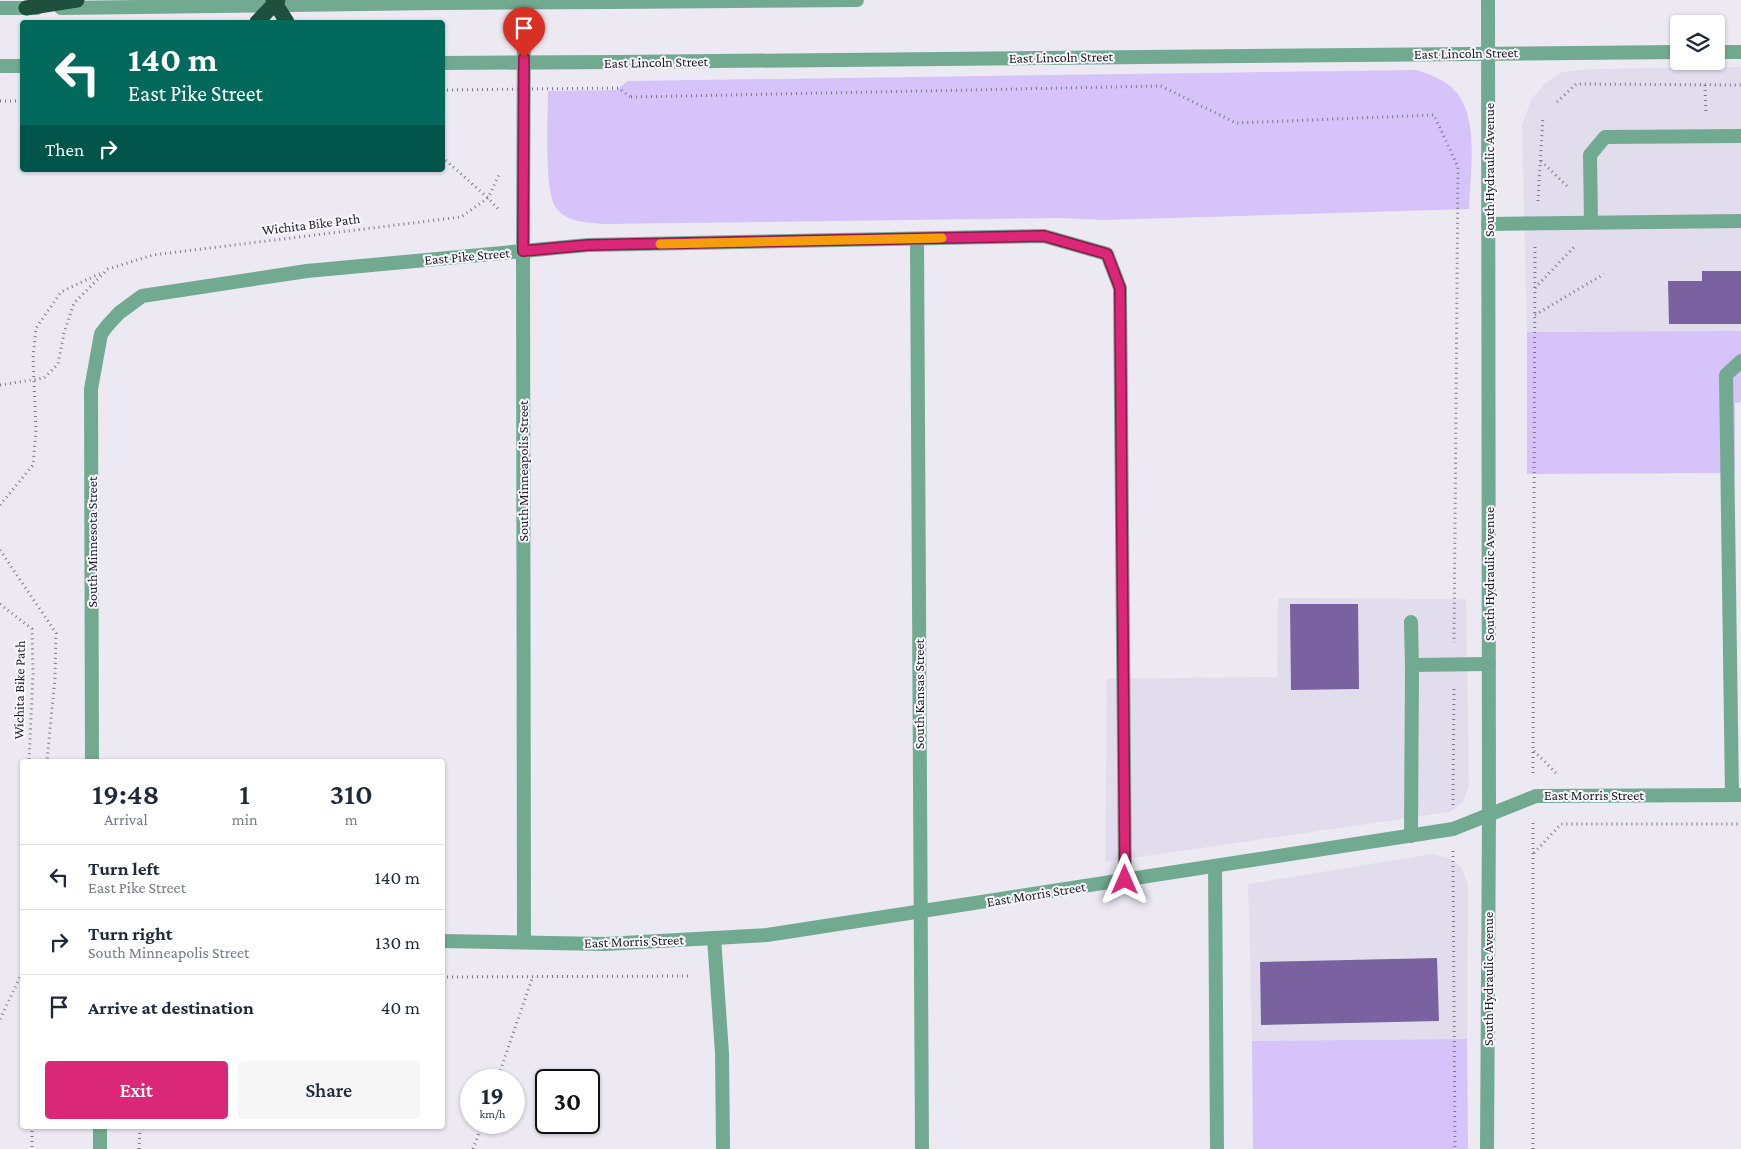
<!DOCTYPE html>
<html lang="en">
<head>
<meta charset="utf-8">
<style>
	body { margin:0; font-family:"Crimson Pro",serif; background:#f6f6f7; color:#1f2937; height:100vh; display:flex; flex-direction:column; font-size:19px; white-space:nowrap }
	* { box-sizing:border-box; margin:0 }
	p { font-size:16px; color:#747a83 }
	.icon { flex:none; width:28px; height:28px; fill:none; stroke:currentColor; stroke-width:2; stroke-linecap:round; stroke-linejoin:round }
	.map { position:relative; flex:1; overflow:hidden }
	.side { position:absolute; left:20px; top:759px; width:425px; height:370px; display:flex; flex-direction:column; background:#fff; border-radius:5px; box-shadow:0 1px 4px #0004 }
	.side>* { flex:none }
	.hud { position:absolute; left:20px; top:20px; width:425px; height:152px; border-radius:5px; box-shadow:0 1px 4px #0004; background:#00695c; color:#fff; overflow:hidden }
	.fabs { position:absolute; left:1670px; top:15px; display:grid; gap:10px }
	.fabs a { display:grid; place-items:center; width:55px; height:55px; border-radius:5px; background:#fff; box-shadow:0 1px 4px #0004; font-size:25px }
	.speed { position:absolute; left:460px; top:1069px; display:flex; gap:10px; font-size:25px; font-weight:700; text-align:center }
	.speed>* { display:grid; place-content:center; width:65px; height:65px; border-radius:50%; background:#fff; box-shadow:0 1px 4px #0004; line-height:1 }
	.speed small { font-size:12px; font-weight:400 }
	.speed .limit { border:2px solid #111; border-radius:8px; background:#fff; color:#111 }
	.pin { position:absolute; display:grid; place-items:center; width:42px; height:42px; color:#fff; margin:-51px -21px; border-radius:50% 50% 50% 0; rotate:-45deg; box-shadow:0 0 5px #0007 }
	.pin .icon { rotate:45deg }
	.me { position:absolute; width:55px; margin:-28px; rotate:0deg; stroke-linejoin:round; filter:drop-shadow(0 0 4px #0008) }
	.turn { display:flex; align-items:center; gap:18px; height:105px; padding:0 25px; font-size:22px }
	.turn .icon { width:65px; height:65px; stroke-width:2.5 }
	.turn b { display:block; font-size:35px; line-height:42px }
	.then { display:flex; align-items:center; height:48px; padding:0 25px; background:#0003; gap:10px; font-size:19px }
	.eta { display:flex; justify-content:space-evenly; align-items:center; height:85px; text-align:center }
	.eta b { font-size:30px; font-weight:600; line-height:35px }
	.cta { display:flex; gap:10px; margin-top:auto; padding:10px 25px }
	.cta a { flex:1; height:58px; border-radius:5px; background:#db2777; color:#fff; font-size:20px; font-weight:600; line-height:58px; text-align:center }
	.cta a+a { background:#f6f6f7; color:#1f2937 }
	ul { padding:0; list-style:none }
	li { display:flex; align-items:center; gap:15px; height:65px; padding:0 25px; border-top:1px solid #e0e1e3 }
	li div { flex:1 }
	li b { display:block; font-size:19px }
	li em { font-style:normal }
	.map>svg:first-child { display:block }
</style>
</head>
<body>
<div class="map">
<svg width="1741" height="1149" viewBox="0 0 1741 1149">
	<rect width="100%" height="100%" fill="#ece9f3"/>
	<g fill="#e2dded">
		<path d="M1741,67V331L1527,332L1522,125L1531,100L1544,84L1562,72L1592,69Z"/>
		<path d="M1278,598L1466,599L1469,785L1463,802L1450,812L1105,862L1107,679L1277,677Z"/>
		<path d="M1431,854L1450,858L1462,868L1468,886L1467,1039L1252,1041L1248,884Z"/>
	</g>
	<g fill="#d5c3f9">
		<path d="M1416,70C1428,74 1441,78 1451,87C1481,112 1470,173 1469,209L1103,220L1061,218L604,224C588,223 564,222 555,206C544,188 548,115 548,91L616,90L628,81Z"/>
		<path d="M1741,331V402L1735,403V473L1527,474V332Z"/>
		<path d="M1467,1039L1468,1149H1253L1252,1041Z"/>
	</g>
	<g fill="#79629f">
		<path d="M1702,271H1741V324H1669L1668,281H1702Z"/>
		<path d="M1290,604H1358L1359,689L1291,690Z"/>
		<path d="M1437,958L1439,1021L1261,1025L1260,962Z"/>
	</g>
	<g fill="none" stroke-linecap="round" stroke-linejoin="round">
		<g stroke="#7d7b81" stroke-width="3" stroke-dasharray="1 4" stroke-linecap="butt">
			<path d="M1705,85L1706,114"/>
			<path d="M631,97L1161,86L1236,123L1434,115L1458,167L1454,643"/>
			<path d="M0,101H22"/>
			<path d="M1557,102L1576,84L1741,85"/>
			<path d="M442,157L488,198L500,211"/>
			<path d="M1541,161L1569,188"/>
			<path d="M1538,201L1543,116"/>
			<path d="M1535,288L1576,245"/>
			<path d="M1535,315L1604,274"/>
			<path d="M0,385L44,378L58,364L64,333L74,303L108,269L153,255L461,217L488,198L499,175"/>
			<path d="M0,505L33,465L36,430L33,358L36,328L61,292L103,272"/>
			<path d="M0,550L56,633L55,678L47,761"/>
			<path d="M0,604L32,629L33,674L29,761"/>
			<path d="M1534,751L1556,773"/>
			<path d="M1533,773L1535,245"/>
			<path d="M1453,805L1454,686"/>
			<path d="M1453,851L1455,1149"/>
			<path d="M1534,853L1561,824H1741"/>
			<path d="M442,977L689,976"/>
			<path d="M0,1019L22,973"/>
			<path d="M497,1080L533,976"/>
			<path d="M32,1126V1149"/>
			<path d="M139,1149L140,1126"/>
			<path d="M473,1149L483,1122"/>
			<path d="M1533,1149V820"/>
		</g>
		<g stroke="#72aa91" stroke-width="14">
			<path d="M1591,222L1590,155L1605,137L1741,136"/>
			<path d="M1488,224L1741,221"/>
			<path d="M1411,622L1412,665"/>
			<path d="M1732,795L1726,375L1741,361"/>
			<path d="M1411,836L1412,665L1489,664"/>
			<path d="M1215,866L1217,1149"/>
			<path d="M714,938L722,1053L723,1149"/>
		</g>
		<g stroke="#72aa91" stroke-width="14">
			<path d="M524,0L523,251L524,942"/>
			<path d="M917,239L922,1149"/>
			<path d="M92,761L91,389L101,334L107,326L119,313L142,296L307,271L588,245L1044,236L1107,254L1120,288L1125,880"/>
			<path d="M442,941L605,944L767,935L1453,829L1536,796L1741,795"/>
			<path d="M100,1126V1149"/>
		</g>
		<g stroke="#72aa91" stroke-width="14">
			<path d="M613,2L857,0"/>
			<path d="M0,8H37"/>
			<path d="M61,8L438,3"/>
			<path d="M1716,52H1741"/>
			<path d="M618,62L1679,52"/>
			<path d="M0,66H22"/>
			<path d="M1487,1149L1489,815L1488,0"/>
		</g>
		<g stroke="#1f503d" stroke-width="15">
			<path d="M273,0L287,22"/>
			<path d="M26,8L77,0"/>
			<path d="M257,22L278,0"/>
		</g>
		<path stroke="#7d7b81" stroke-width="3" stroke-dasharray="1 4" stroke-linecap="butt" d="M442,90L618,88L631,97"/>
		<g stroke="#72aa91" stroke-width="14">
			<path d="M438,3L613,2"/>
			<path d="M442,63L618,62"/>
		</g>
	</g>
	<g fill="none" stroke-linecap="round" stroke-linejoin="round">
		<defs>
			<path id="route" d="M524,58L523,251L588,245L1044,236L1107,254L1120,288L1125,880"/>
		</defs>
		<use href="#route" stroke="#8e194d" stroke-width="12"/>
		<use href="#route" stroke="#db2777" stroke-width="9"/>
		<path stroke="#f59e0b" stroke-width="9" d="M660,244L942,238"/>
	</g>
	<g text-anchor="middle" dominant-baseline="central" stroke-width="4" stroke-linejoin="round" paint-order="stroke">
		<g font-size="14" fill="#1d1c1f" stroke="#f9f7fe">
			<text transform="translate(1466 53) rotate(-1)">East Lincoln Street</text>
			<text transform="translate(1061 57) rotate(-1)">East Lincoln Street</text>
			<text transform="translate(656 62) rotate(-1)">East Lincoln Street</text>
			<text transform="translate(1489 170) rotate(-90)">South Hydraulic Avenue</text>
			<text transform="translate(311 224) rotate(-7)">Wichita Bike Path</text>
			<text transform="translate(467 256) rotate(-5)">East Pike Street</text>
			<text transform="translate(523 471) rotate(-90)">South Minneapolis Street</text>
			<text transform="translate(92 542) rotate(-90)">South Minnesota Street</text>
			<text transform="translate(1489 574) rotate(-90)">South Hydraulic Avenue</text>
			<text transform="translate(19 690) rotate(-89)">Wichita Bike Path</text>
			<text transform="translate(919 694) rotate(-90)">South Kansas Street</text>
			<text x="1594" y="795">East Morris Street</text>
			<text transform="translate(1036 894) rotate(-9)">East Morris Street</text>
			<text transform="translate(634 941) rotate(-2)">East Morris Street</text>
			<text transform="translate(1488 979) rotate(-90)">South Hydraulic Avenue</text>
		</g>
	</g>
</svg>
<div class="fabs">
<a><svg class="icon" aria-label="layers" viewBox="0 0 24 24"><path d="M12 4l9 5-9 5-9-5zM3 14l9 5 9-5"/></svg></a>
</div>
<div class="speed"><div>19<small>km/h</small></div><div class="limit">30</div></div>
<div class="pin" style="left:524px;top:58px;background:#d93025"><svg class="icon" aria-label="arrive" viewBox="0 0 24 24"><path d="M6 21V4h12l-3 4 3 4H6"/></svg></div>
<svg class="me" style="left:1125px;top:880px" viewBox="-20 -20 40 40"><path d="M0-17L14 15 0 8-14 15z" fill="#db2777" stroke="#fff" stroke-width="4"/></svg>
<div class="hud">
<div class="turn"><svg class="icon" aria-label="left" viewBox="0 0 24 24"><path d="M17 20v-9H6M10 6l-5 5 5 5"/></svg><div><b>140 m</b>East Pike Street</div></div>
<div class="then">Then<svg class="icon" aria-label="right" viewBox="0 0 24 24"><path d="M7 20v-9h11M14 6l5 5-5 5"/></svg></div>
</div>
<section class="side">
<div class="eta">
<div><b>19:48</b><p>Arrival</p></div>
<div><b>1</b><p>min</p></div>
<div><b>310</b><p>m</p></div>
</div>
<ul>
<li><svg class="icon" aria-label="left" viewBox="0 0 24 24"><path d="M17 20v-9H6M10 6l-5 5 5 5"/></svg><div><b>Turn left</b><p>East Pike Street</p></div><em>140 m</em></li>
<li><svg class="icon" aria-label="right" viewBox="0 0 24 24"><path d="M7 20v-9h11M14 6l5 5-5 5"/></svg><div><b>Turn right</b><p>South Minneapolis Street</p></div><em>130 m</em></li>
<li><svg class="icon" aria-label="arrive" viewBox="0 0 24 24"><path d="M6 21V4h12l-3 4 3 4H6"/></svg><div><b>Arrive at destination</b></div><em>40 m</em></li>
</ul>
<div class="cta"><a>Exit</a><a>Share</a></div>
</section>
</div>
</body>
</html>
